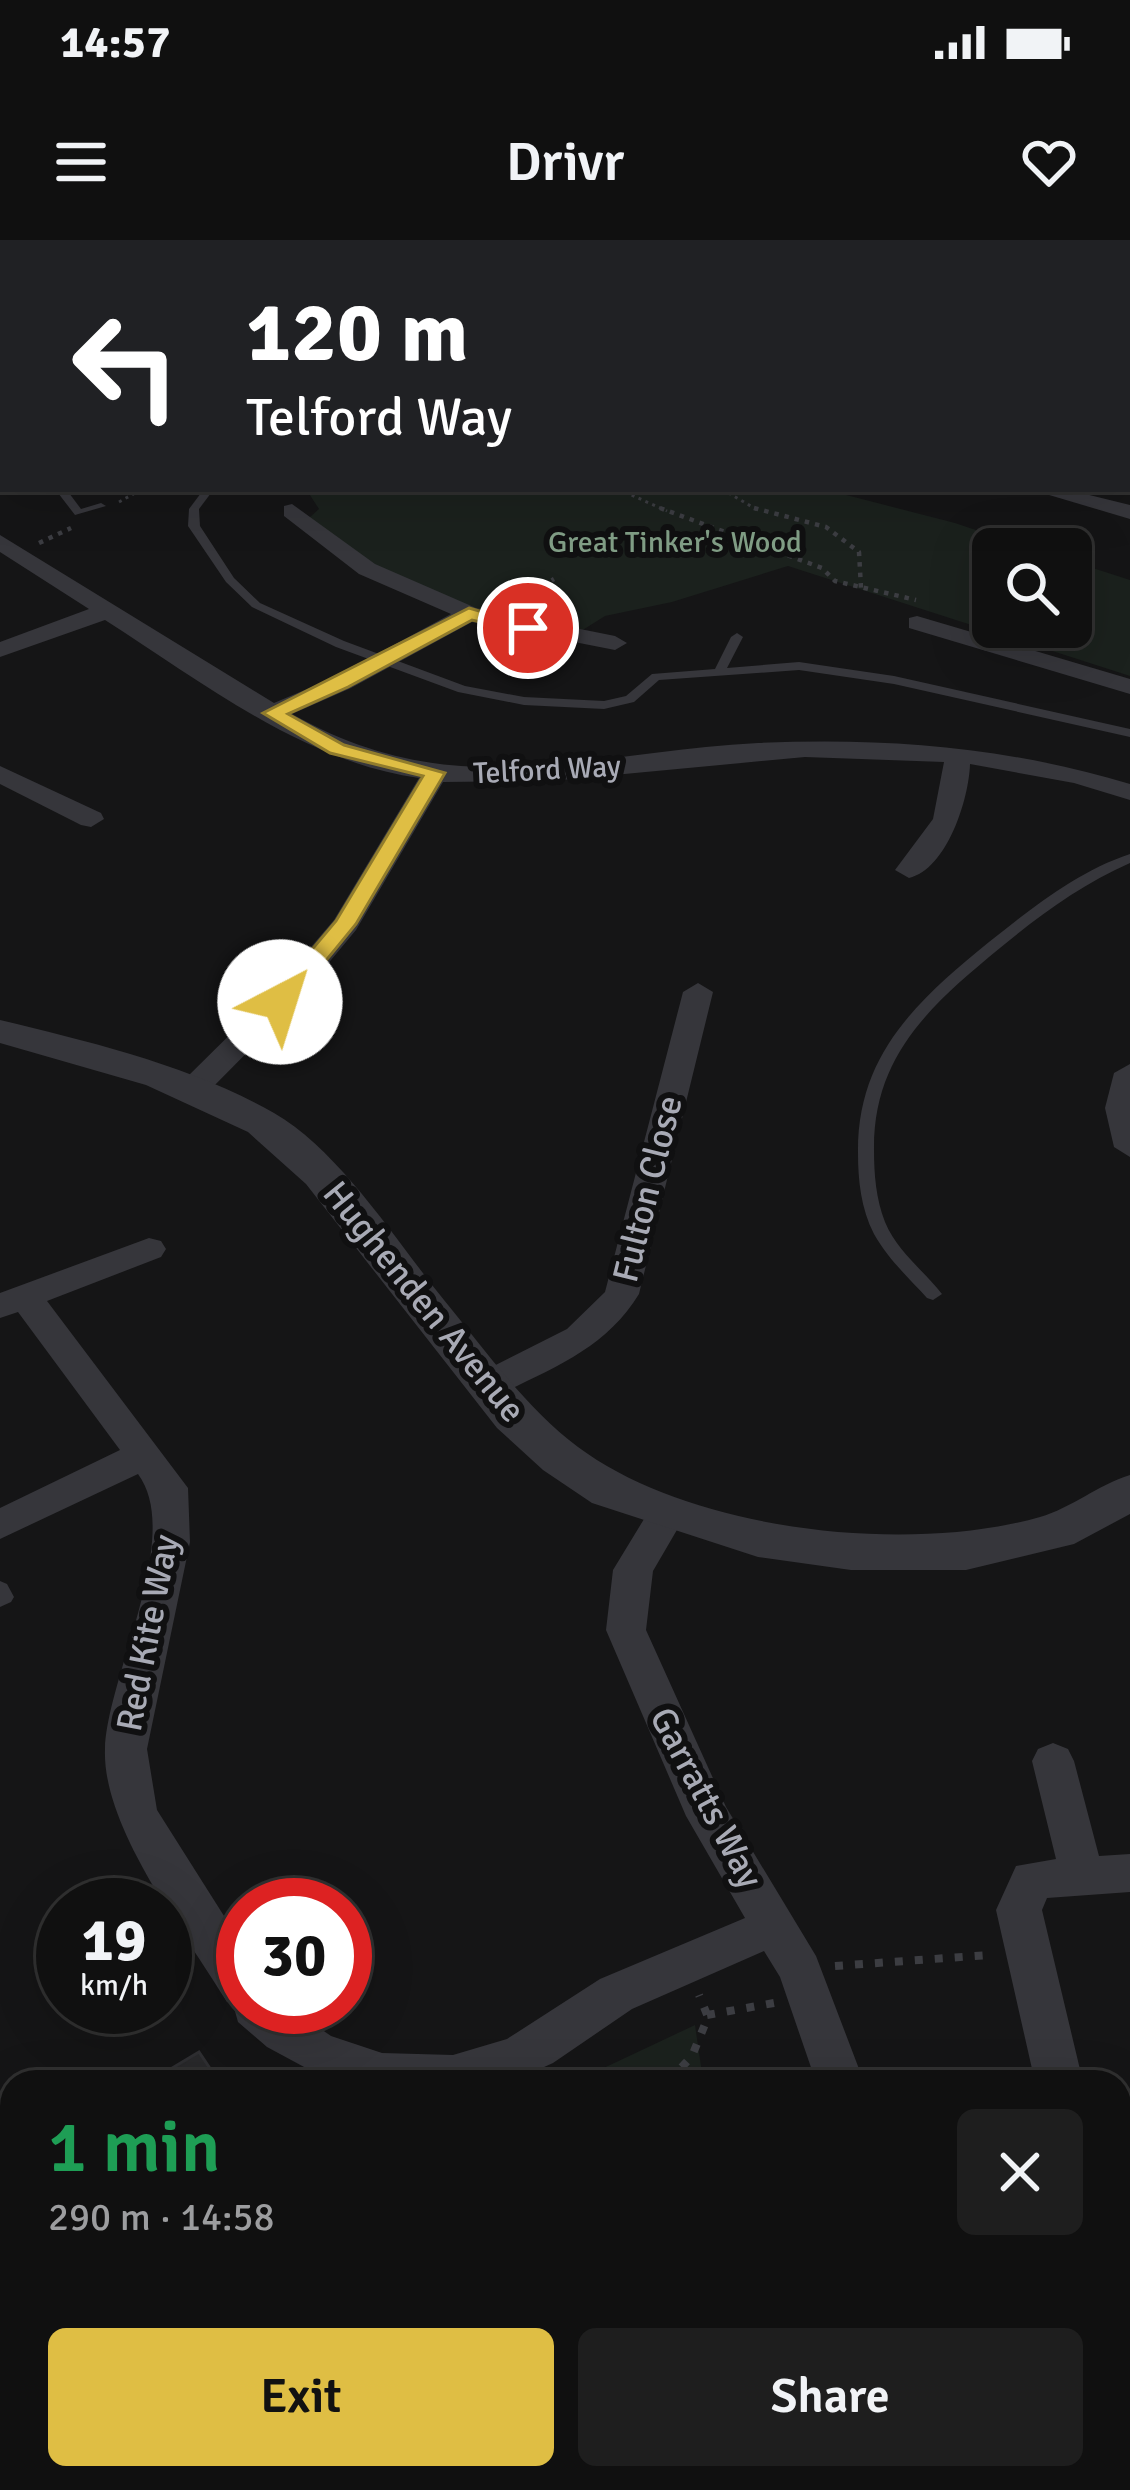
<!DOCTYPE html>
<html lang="en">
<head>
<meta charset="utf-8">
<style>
	body { margin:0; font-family:Signika,sans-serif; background:#1e1e1e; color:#f1f3f6; height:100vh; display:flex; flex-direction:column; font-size:45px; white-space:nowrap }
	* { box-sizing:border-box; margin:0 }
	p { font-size:39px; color:#9c9d9f }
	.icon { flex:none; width:66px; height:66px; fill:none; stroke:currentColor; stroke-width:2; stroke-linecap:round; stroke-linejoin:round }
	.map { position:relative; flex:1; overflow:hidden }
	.sheet { position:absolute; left:0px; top:1830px; width:1131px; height:420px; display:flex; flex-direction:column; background:#101010; border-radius:36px 36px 0 0; box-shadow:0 12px 48px #0002,0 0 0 3px #303030 }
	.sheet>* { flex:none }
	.hud { position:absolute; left:0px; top:0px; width:1131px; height:252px; box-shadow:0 12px 48px #0002,0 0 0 3px #303030; background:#202124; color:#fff; overflow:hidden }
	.tools { position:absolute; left:972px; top:288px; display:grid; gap:24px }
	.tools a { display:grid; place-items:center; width:120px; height:120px; border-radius:18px; background:#101010; box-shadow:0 12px 48px #0002,0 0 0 3px #303030; font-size:60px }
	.speed { position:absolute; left:36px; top:1638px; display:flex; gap:24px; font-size:60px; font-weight:700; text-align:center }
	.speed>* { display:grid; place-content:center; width:156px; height:156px; border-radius:50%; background:#101010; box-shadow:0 12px 48px #0002,0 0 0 3px #303030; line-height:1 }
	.speed small { font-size:30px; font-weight:400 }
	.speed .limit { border:18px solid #d22; background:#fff; color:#111 }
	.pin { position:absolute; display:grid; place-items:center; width:102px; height:102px; color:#fff; margin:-51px; border:6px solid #fff; border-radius:50%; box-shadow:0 3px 12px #0007 }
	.me { position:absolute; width:132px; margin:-66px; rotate:40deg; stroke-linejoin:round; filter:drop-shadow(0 0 9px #0008) }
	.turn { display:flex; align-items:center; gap:42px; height:252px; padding:0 48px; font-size:54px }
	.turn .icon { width:156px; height:156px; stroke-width:2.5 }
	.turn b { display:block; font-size:84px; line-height:102px }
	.round { display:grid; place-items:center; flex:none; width:126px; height:126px; border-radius:18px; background:#1e1e1e }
	.headline { display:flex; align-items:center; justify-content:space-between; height:204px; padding:0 48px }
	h1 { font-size:72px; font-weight:600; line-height:90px; color:#1e9e55 }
	.cta { display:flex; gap:24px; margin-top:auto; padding:24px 48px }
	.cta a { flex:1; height:138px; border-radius:18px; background:#dfbe44; color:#111; font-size:48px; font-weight:600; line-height:138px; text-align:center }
	.cta a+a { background:#1e1e1e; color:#f1f3f6 }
	.status { display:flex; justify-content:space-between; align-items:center; height:84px; padding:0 60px; background:#101010; direction:ltr }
	.status svg { height:33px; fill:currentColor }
	header { display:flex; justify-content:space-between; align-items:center; height:156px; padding:0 48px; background:#101010; font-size:54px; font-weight:600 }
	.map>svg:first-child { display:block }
</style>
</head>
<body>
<div class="status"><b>14:57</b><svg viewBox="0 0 49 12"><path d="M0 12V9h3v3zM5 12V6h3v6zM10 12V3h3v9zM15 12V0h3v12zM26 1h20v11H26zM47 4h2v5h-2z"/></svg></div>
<header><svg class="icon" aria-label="menu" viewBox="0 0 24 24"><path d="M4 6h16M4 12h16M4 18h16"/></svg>Drivr<svg class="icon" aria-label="heart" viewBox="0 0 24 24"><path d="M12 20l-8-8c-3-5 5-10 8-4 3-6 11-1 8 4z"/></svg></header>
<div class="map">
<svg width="1130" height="2250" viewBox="0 0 1130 2250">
	<rect width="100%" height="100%" fill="#151516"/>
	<g fill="#1b211d">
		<path d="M0,0H711L3,3V168Z"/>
		<path d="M306,249H823L955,283L1032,309H993V387H1071V321L1130,340V436L788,326L672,362L605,376L581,391L471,368L383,333L309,278L319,269Z"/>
		<path d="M695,1785L702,1833L694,1842H574Z"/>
	</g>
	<path fill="#28282a" stroke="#2f2f32" stroke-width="3" d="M199,1812L219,1842H149Z"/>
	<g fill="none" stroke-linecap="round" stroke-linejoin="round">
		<g stroke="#3c3d42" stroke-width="3" stroke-dasharray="3 4.5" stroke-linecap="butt">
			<path d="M207,3L215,0"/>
			<path d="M316,3L321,0"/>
			<path d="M618,249L667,271"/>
			<path d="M722,249L759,271"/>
			<path d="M119,262L142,249"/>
		</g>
		<g stroke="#3c3d42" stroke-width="4.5" stroke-dasharray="4.5 6" stroke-linecap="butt">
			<path d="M660,268L822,328L835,341L916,360"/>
			<path d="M754,268L826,287L859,312L861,348"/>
			<path d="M39,303L71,288"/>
			<path d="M515,361L554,339"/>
			<path d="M1035,387L1053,396"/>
		</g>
		<g stroke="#3c3d42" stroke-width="8" stroke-dasharray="8 12" stroke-linecap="butt">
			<path d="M835,1726L989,1715"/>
			<path d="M707,1775L774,1763"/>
			<path d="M668,1842L692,1816L708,1777L699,1755"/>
			<path d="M0,2069H12"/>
		</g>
		<g fill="#36363b" fill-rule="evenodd">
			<rect x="0" y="190" width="3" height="6"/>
			<path d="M55,249H66L81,269L101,263L106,266L75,275Z"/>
			<path d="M204,249H214L199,269L200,286L234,338L260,363L344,401L465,446L524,457L604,461L626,456L652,434L715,429L731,397L737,393L743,397L727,428L799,422L894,436L1130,489V497L894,444L799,430L659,440L634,462L604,469L524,465L458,452L336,407L252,367L226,342L188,286L189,269Z"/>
			<path d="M1130,614V623C1082,644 1040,675 1000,708C932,764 873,815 874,910C874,934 876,959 885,982C897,1011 923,1030 942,1054L933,1060L927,1058C908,1037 888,1019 874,994C861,969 858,940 858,913C857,814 918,760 989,702C1032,668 1078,631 1130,614Z"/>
			<path d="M0,1341L7,1344L14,1357L11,1362L0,1367Z"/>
		</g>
		<g fill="#36363b" fill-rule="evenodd">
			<path d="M801,0H823L799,3Z"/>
			<path d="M1075,0H1093L1094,3H1076Z"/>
			<rect x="1128" y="104" width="2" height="12"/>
			<rect x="1128" y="179" width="2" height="14"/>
			<path d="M1029,249H1065L1130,265V279Z"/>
			<path d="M292,264L375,324L476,368L615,396L627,403L615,410L472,382L351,448L292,474C456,567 585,512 758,503C884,497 1008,507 1130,544V560L1074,543L970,524C969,559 947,629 909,638L895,630L933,579L944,522L805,517L550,541L443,542L356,690L291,768L204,856H182L177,849L182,842L269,756L334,680L419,538C303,522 201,441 105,380L0,417V402L89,369L0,312V295L274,463L333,438L451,374L359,334L284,276V266Z"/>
			<path d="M917,376L1130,439V454L909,388V378Z"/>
			<path d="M0,526L101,573L104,579L91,587L81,585L0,544Z"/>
			<path d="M698,743L713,752L639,1054C607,1107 554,1128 500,1154L487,1158L474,1154L469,1145L474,1136L567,1089L605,1052L683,752Z"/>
			<path d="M1130,824V917L1114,907L1105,868L1114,833Z"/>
			<path d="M149,998L161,1001L166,1009L161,1017L47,1061L188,1248L190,1302L147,1509L157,1570L243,1706V1767H289L331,1796L382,1813L453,1815L507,1799L600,1739L745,1678L686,1576L606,1390L613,1330L655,1261L669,1257L683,1261L688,1271L653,1331L646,1390L726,1567L816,1716L864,1842H816L780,1737L764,1711L632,1769L553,1823L511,1842H332L267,1807L238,1782L233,1764L227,1762C186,1694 102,1588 105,1509C107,1437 184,1296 138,1234L0,1299V1268L120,1210L18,1072L0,1078V1053Z"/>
			<path d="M1053,1503L1068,1509L1074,1521L1099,1616L1130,1614V1652L1047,1658L1042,1670L1083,1842H1035L996,1670L1016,1626L1056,1619L1032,1521L1038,1509Z"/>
			<path d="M729,2238H787L782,2250H724Z"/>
			<path d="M940,2238H1082L1087,2250H945Z"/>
		</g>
		<path fill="#36363b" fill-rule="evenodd" d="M0,780C91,802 192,826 274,873C340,911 396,1001 444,1060C486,1111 525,1167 578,1207C691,1291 906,1315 1040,1277C1071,1268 1098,1245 1130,1235V1274L1074,1304L966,1330H851L758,1317L592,1263L543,1230L497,1188L306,944L248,892L146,845L0,803Z"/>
	</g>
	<path fill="#dfbe44" stroke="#917c2c" stroke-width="3" d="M469,368L537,388L528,393L472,380L348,447L288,474L344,505L445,533L356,684L288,767H272V757L336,681L423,536L330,513L263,473Z"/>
	<g text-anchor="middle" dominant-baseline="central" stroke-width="12" stroke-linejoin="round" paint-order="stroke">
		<g font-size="30" fill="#819e86" stroke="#101011">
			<text x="675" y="302">Great Tinker's Wood</text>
		</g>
		<g font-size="30" fill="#a8aab5" stroke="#101011">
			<text transform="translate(547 530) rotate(-3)">Telford Way</text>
		</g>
		<g font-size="36" fill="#a8aab5" stroke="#101011">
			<text transform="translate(648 949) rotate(-76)">Fulton Close</text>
			<text transform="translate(424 1062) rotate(51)">Hughenden Avenue</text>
			<text transform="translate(148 1393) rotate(-79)">Red Kite Way</text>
			<text transform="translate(706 1558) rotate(62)">Garratts Way</text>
		</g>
	</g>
</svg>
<div class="tools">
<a><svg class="icon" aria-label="search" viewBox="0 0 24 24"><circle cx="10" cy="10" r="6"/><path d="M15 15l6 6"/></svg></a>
</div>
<div class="speed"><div>19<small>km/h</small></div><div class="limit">30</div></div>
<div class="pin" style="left:528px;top:388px;background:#d93025"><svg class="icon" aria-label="arrive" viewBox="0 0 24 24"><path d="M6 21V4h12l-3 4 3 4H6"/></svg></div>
<svg class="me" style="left:280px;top:762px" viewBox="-20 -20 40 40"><circle r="19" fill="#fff"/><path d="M0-13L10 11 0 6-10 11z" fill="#dfbe44"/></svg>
<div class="hud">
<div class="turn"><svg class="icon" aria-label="left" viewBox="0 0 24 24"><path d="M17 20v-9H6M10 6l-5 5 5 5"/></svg><div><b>120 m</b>Telford Way</div></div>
</div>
<section class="sheet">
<div class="headline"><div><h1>1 min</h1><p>290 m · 14:58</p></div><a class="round"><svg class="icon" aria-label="close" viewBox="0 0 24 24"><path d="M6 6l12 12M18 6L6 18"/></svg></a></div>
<div class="cta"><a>Exit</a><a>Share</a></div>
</section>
</div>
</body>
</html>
